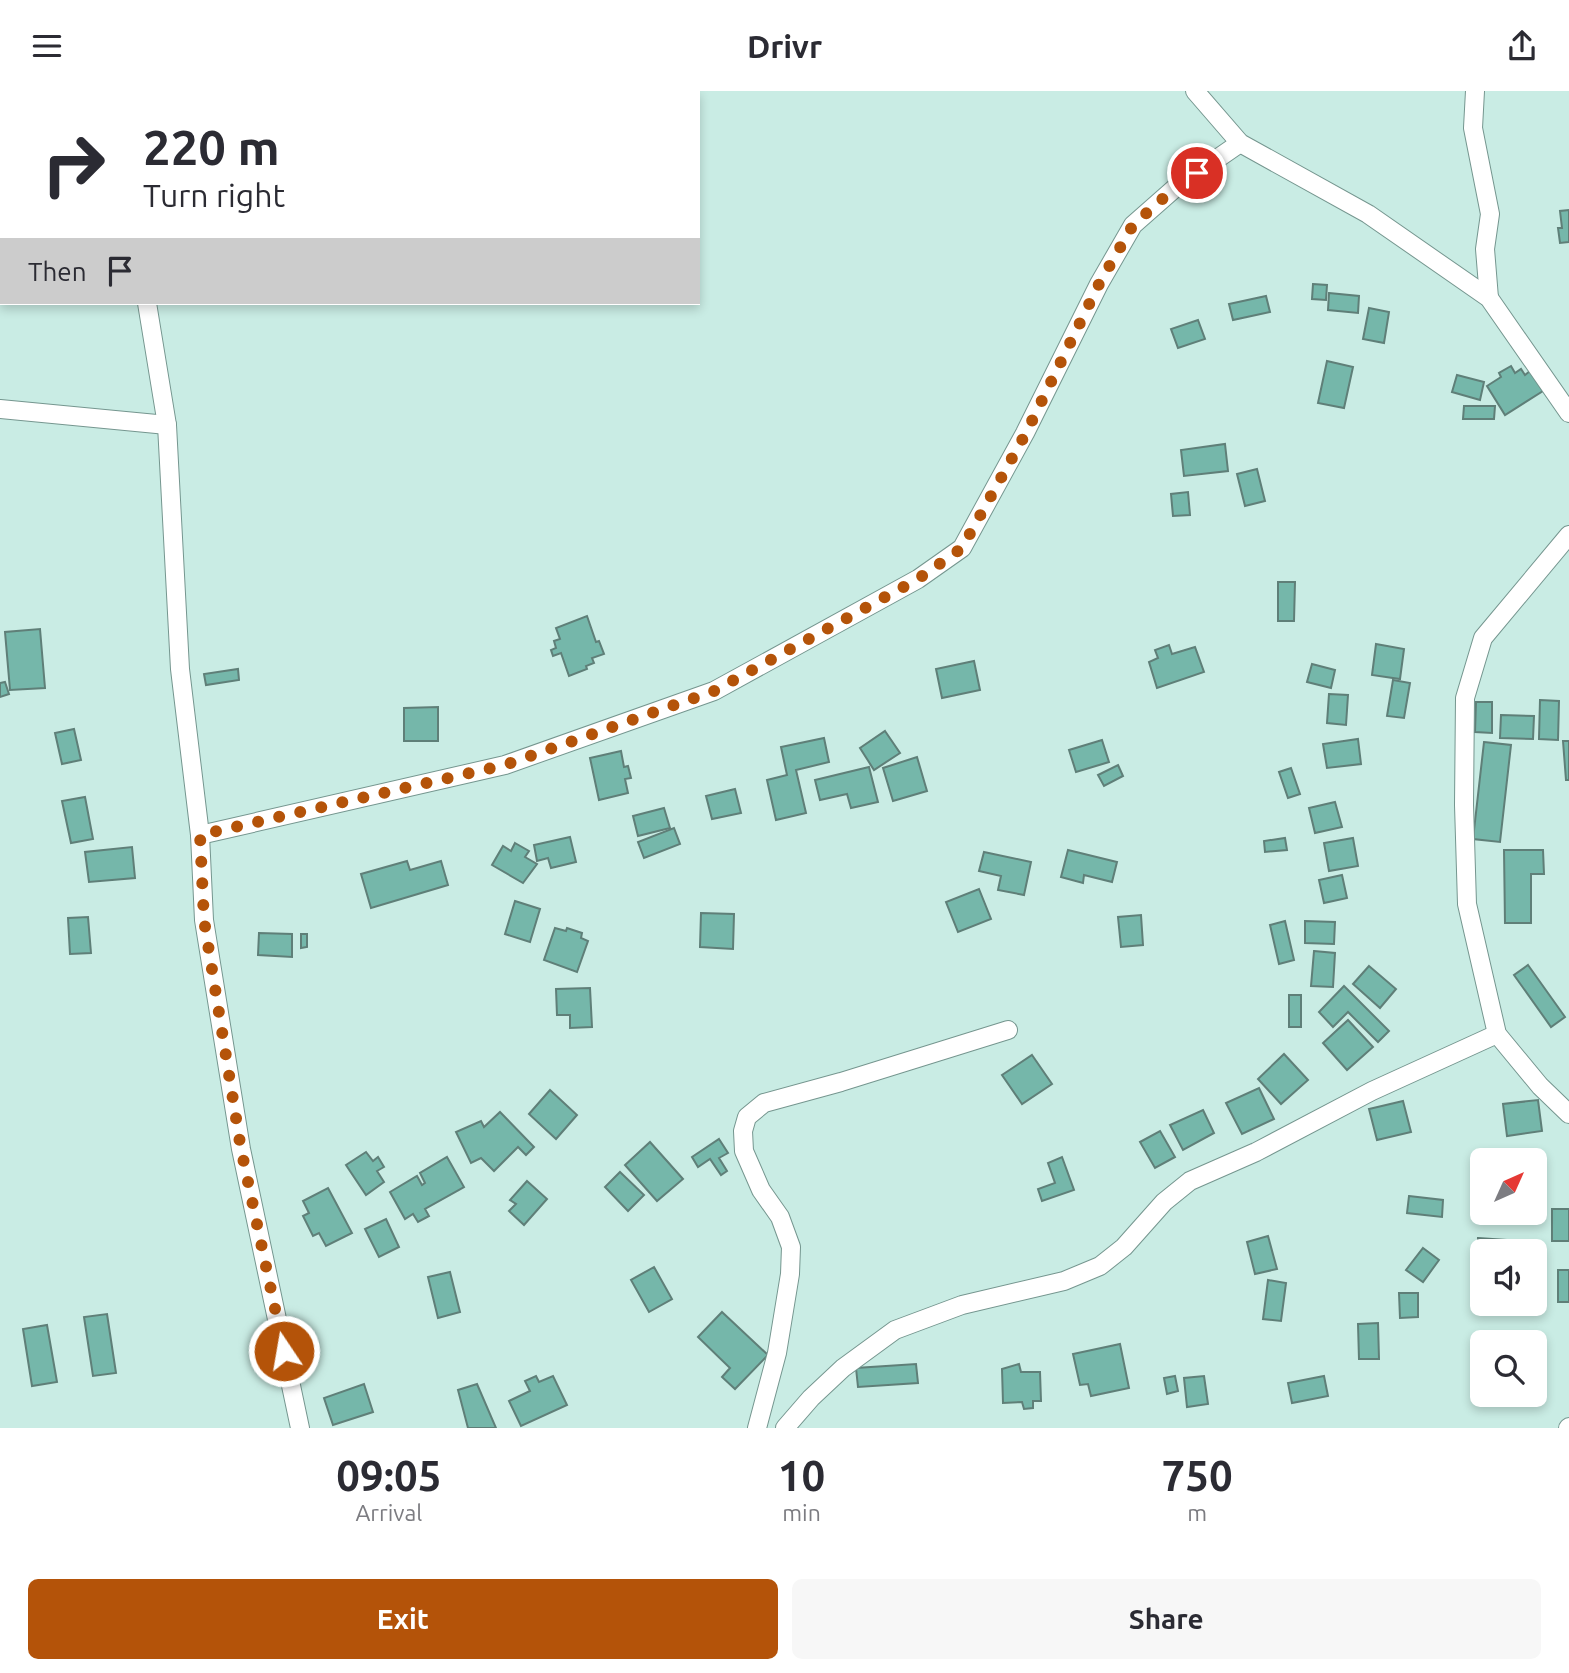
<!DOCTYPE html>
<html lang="en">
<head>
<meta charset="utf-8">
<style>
	body { margin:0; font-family:Ubuntu,sans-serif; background:#f7f7f7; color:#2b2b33; height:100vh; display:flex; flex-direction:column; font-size:26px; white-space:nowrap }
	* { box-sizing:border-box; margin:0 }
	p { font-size:23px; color:#7c7c81 }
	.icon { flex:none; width:38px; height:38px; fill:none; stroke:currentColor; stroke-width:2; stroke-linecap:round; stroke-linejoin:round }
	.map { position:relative; height:1337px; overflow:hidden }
	.drawer { display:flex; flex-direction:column; background:#fff; flex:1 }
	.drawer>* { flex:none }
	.top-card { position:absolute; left:0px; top:0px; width:700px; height:214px; box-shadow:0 4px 10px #0003; background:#fff; color:#2b2b33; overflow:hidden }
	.needle { width:46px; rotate:45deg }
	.fabs { position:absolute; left:1470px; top:1057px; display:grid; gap:14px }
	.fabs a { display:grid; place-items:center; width:77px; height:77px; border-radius:10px; background:#fff; box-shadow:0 4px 10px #0003; font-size:35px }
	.pin { position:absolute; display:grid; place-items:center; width:60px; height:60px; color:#fff; margin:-30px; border:4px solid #fff; border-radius:50%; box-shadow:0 2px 7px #0007 }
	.me { position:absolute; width:77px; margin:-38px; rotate:348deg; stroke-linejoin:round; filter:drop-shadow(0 0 5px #0008) }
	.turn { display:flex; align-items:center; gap:24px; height:147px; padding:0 28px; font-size:32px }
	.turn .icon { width:91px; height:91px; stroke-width:2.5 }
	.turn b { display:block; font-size:49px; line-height:60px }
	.then { display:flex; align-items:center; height:66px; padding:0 28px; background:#0003; gap:14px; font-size:26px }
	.eta { display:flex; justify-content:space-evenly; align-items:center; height:119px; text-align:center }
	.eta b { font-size:42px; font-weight:600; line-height:49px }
	.primary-button { display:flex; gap:14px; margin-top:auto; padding:14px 28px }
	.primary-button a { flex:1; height:80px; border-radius:10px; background:#b45309; color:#fff; font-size:28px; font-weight:600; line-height:80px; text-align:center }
	.primary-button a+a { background:#f7f7f7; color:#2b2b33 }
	header { display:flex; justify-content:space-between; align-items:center; height:91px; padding:0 28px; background:#fff; font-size:32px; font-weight:600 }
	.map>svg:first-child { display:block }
</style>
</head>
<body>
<header><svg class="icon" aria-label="menu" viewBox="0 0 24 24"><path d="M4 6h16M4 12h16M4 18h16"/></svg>Drivr<svg class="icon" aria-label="share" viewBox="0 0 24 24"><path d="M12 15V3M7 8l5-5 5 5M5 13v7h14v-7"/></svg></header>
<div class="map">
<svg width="1569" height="1337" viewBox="0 0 1569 1337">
	<rect width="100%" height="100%" fill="#c9ece4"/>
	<g fill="#75b7aa" stroke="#5f7f78" stroke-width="2">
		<path d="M0,75H2V123L0,118Z"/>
		<path d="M1569,119V151L1560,152L1558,137H1562L1560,120Z"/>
		<path d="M1313,193L1327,194L1326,209L1312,208Z"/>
		<path d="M1329,202L1359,205L1358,222L1328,219Z"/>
		<path d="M1266,205L1270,221L1233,229L1229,213Z"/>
		<path d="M1369,217L1389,221L1384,252L1363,248Z"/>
		<path d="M1198,229L1205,248L1178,257L1171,238Z"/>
		<path d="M1327,270L1353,276L1344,317L1318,312Z"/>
		<path d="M1511,275L1515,282L1521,278L1525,284L1530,280L1543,300L1505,324L1487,295L1501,286L1499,282Z"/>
		<path d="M1457,284L1484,291L1480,309L1452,301Z"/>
		<path d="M1464,315H1495L1494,328H1463Z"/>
		<path d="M1225,353L1228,380L1184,385L1181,359Z"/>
		<path d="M1257,378L1265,410L1245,415L1237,383Z"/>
		<path d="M1188,401L1190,424L1173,425L1171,403Z"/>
		<path d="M1278,491H1295L1294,530H1278Z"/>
		<path d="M587,525L596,551L599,550L604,563L592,567L594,572L586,575L587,578L569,585L561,562L553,565L551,559L556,557L554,550L560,548L556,537Z"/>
		<path d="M40,538L45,597L10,599L5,541Z"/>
		<path d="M1376,553L1404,558L1400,588L1372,584Z"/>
		<path d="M1169,554L1172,563L1195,556L1204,581L1157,597L1149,571L1158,567L1155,559Z"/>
		<path d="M974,570L980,599L942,607L936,578Z"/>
		<path d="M1312,573L1335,579L1331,597L1307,591Z"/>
		<path d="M238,578L239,589L206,594L204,583Z"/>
		<path d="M1393,589L1410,592L1404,627L1387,625Z"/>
		<path d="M5,591L9,603L0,606V592Z"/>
		<path d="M1329,603L1348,604L1346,634L1327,632Z"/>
		<path d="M1540,609L1559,610L1558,649L1539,648Z"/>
		<path d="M1476,611H1492V642L1475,641Z"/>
		<path d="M438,616V650H404V617Z"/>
		<path d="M1501,624L1534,625L1533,648L1500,647Z"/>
		<path d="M74,638L81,669L62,673L55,642Z"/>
		<path d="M885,640L900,662L874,679L860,657Z"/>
		<path d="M824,647L829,671L796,679L806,722L776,729L767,689L787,684L781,656Z"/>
		<path d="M1358,648L1361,673L1327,677L1323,653Z"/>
		<path d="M1102,649L1109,671L1076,681L1069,659Z"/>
		<path d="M1563,650H1569V689H1566Z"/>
		<path d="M1484,651L1511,654L1500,751L1473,748Z"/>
		<path d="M621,660L624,676L628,675L631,687L625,688L628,702L599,709L590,667Z"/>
		<path d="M917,666L927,700L893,710L883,677Z"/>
		<path d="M1118,674L1123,685L1104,695L1098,684Z"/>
		<path d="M869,676L878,711L851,717L847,703L820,709L815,689Z"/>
		<path d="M1291,677L1300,703L1288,707L1279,681Z"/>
		<path d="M735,698L741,722L712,728L706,705Z"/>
		<path d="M85,706L93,748L71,752L62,710Z"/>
		<path d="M1335,711L1342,736L1315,742L1309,717Z"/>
		<path d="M664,717L670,737L638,745L633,725Z"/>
		<path d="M674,737L680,753L644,767L638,751Z"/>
		<path d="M570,746L576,771L551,777L548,767L537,770L534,754Z"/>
		<path d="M1285,747L1287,759L1265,761L1264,750Z"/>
		<path d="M1353,747L1358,775L1329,780L1324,752Z"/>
		<path d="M515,752L529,760L525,766L537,773L523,792L492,774L503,755L511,760Z"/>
		<path d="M132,756L135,787L89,791L85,761Z"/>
		<path d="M1068,759L1117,771L1112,791L1084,784L1083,792L1061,786Z"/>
		<path d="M1504,759H1543L1544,783H1531V832H1505Z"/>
		<path d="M984,761L1031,771L1024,804L998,799L1001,785L979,780Z"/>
		<path d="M407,770L410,779L441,770L448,794L371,817L361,783Z"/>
		<path d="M1342,784L1347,807L1324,812L1319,789Z"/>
		<path d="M979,798L991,828L958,841L946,811Z"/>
		<path d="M515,810L540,818L530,851L505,843Z"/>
		<path d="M701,822L734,823L733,858L700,856Z"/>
		<path d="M1141,824L1143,854L1121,856L1118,826Z"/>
		<path d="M88,826L91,862L70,863L68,827Z"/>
		<path d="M1285,830L1294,869L1279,873L1270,834Z"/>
		<path d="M1305,830L1335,831L1334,853L1305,852Z"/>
		<path d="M555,837L566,840L567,837L582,842L581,847L588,850L577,881L544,869Z"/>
		<path d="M259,842L292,843V866L258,864Z"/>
		<path d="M301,843H307V856L301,857Z"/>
		<path d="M1314,860L1335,862L1333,896L1311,895Z"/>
		<path d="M1528,874L1565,926L1551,936L1514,884Z"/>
		<path d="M1369,875L1396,898L1380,917L1353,893Z"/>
		<path d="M1344,895L1389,940L1378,951L1348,921L1333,936L1319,921Z"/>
		<path d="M590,897L592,936L570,937V924H557L556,898Z"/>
		<rect x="1289" y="904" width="12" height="32"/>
		<path d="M1348,929L1373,956L1347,979L1323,952Z"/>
		<path d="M1284,963L1308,989L1281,1013L1258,988Z"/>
		<path d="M1032,964L1052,993L1022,1013L1002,984Z"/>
		<path d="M1259,997L1274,1028L1242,1043L1226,1012Z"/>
		<path d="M550,999L577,1024L556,1048L529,1023Z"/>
		<path d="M1538,1009L1542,1040L1507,1045L1503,1013Z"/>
		<path d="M1403,1010L1411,1041L1377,1049L1369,1018Z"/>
		<path d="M1203,1019L1214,1042L1183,1059L1170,1034Z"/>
		<path d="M500,1021L534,1056L526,1064L518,1056L494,1080L481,1067L471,1072L456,1041L481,1030L484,1036Z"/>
		<path d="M1160,1040L1175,1066L1155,1077L1140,1051Z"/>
		<path d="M719,1048L728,1062L719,1067L727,1080L721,1084L710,1068L698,1076L692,1066Z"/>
		<path d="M650,1051L683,1088L657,1110L625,1074Z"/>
		<path d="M366,1061L373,1070L378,1066L384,1076L377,1080L384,1091L366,1104L346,1074Z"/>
		<path d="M447,1066L464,1096L425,1118L429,1125L418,1131L413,1123L405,1128L390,1101L417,1085L422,1094L425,1092L420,1082Z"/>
		<path d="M1062,1066L1074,1099L1042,1110L1038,1098L1055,1092L1048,1072Z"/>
		<path d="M620,1081L644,1104L628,1120L605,1096Z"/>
		<path d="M527,1090L547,1108L524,1134L509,1120L516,1113L510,1109Z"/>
		<path d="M328,1097L352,1142L326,1155L319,1142L313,1145L303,1125L309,1122L303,1110Z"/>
		<path d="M1409,1105L1443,1109L1442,1126L1407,1122Z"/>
		<rect x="1552" y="1118" width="17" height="32"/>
		<path d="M386,1128L399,1156L379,1166L365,1138Z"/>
		<path d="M1268,1145L1277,1178L1255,1183L1247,1151Z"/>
		<path d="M1478,1147L1506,1149L1505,1160H1482V1170H1477Z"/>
		<path d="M1423,1157L1439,1169L1423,1191L1406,1179Z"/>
		<path d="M654,1176L672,1208L649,1221L631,1189Z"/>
		<rect x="1558" y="1179" width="11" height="32"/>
		<path d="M450,1181L460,1221L438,1227L428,1186Z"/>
		<path d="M1268,1189L1286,1192L1281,1230L1263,1228Z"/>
		<path d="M1399,1202H1418V1226L1400,1227Z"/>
		<path d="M722,1221L768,1264L735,1298L722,1286L730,1277L698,1246Z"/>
		<path d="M107,1223L116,1282L93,1285L84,1226Z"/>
		<path d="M1378,1232L1379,1268H1359L1358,1233Z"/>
		<path d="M47,1234L57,1291L32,1295L23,1238Z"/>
		<path d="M1120,1253L1129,1297L1091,1305L1088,1293L1080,1294L1073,1263Z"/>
		<path d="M916,1273L918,1292L858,1296L856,1277Z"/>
		<path d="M1019,1273L1021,1281H1040L1041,1310H1033V1317L1024,1318L1022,1311L1003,1312L1002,1278Z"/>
		<path d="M536,1285L539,1291L553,1285L567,1314L521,1335L509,1310L530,1300L525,1290Z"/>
		<path d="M1175,1285L1178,1300L1167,1303L1164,1287Z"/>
		<path d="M1204,1285L1208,1313L1187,1316L1184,1287Z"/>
		<path d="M1324,1285L1328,1305L1292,1312L1288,1292Z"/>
		<path d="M364,1293L373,1321L333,1334L324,1307Z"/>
		<path d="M477,1293L496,1337H468L458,1299Z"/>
	</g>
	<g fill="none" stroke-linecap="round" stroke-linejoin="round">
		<defs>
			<g id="street">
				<path d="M110,0L111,2"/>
				<path d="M1195,0L1240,52L1368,123L1489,207L1569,322"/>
				<path d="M1475,0L1473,37L1490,123L1485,158L1489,207"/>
				<path d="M147,212L167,334L180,578L200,744L204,829L241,1058L300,1337"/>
				<path d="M0,318L167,334"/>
				<path d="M1569,444L1483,547L1465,607L1464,714L1467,813L1497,943L1540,995L1569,1023"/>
				<path d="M200,744L505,674L714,600L918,488L962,457L1025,342L1099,193L1133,134L1175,97L1240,52"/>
				<path d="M757,1337L777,1262L790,1183L791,1156L780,1126L761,1099L744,1060L743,1040L747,1026L764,1012L841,991L1008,939"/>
				<path d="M785,1337L811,1307L843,1277L895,1239L962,1214L1064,1190L1100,1175L1124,1156L1164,1111L1190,1090L1256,1061L1372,1000L1497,943"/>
				<path d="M1568,1337L1569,1336"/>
			</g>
		</defs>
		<use href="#street" stroke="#75968f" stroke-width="20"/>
		<use href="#street" stroke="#fff" stroke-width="18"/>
	</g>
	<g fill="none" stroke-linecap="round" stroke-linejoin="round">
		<path stroke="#b45309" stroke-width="12" stroke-dasharray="0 21.6" d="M284,1260L241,1058L204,829L200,744L505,674L714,600L918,488L962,457L1026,342L1099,193L1133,134L1175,97L1197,82"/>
	</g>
</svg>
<div class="fabs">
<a><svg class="needle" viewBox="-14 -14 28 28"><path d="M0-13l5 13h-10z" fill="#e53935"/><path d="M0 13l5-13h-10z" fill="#7c7c81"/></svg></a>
<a><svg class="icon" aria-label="sound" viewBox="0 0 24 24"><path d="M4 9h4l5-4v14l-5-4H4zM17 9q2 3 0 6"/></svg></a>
<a><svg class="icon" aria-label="search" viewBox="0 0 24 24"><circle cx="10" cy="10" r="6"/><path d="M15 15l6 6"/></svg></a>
</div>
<div class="pin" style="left:1197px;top:82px;background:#d93025"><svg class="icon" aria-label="arrive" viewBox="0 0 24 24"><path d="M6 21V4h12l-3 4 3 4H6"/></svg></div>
<svg class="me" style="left:284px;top:1260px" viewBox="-20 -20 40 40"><circle r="17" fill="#b45309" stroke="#fff" stroke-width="3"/><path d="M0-11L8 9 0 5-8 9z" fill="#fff"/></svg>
<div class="top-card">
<div class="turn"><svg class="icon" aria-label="right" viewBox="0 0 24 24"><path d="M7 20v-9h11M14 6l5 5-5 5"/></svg><div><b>220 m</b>Turn right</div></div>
<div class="then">Then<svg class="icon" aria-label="arrive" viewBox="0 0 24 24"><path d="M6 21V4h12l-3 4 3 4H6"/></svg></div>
</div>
</div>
<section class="drawer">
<div class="eta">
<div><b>09:05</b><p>Arrival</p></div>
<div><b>10</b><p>min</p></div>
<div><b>750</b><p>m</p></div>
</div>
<div class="primary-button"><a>Exit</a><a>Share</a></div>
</section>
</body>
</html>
